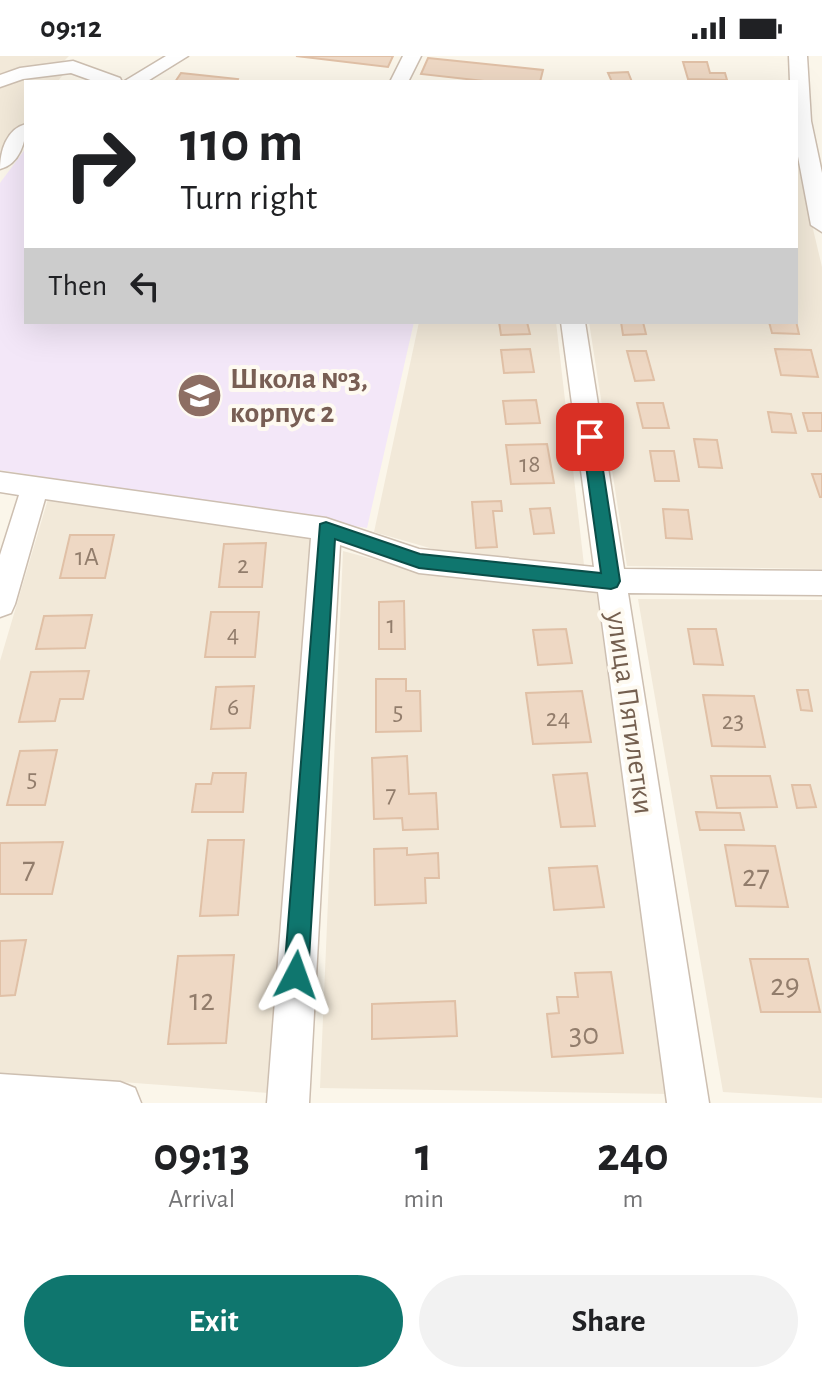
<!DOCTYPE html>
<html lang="en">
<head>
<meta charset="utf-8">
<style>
	body { margin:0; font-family:"Alegreya Sans",sans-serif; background:#f2f2f2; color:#202124; height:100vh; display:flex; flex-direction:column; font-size:30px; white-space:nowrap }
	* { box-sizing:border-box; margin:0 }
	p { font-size:26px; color:#757577 }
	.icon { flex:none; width:44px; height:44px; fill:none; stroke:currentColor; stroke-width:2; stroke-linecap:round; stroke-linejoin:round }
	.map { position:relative; height:1047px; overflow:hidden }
	.panel { display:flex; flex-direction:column; background:#fff; flex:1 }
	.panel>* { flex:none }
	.hud { position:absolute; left:24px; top:24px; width:774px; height:244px; border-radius:0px; box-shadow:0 8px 32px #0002; background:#fff; color:#202124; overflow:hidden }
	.pin { position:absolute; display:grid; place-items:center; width:68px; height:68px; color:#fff; margin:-34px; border-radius:16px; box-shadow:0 4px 12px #0006 }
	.me { position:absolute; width:88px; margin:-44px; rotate:4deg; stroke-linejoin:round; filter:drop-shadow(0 0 6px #0008) }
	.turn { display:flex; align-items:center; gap:28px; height:168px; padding:0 24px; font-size:36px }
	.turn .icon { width:104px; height:104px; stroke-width:2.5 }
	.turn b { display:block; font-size:56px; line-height:68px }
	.then { display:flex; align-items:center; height:76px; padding:0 24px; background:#0003; gap:16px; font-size:30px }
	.eta { display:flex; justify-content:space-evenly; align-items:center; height:136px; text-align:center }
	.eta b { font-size:48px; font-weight:700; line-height:56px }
	.button { display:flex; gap:16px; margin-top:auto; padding:16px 24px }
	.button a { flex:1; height:92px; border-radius:48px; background:#0f766e; color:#fff; font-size:32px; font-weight:700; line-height:92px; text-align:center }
	.button a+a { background:#f2f2f2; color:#202124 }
	.status { display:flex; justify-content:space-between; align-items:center; height:56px; padding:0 40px; background:#fff; direction:ltr }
	.status svg { height:22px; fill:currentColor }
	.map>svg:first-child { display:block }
</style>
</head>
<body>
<div class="status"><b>09:12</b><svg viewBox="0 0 49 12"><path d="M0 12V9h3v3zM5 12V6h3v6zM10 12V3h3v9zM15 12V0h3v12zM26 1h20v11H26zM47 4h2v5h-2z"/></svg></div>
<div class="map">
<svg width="822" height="1047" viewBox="0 0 822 1047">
	<rect width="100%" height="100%" fill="#fbf6ea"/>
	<g fill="#f2e9d9">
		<path d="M0,0H69L62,7L0,19Z"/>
		<path d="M67,14L57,26H26V65L0,97V28L24,19Z"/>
		<path d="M796,101L822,211V513L627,510L589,266H796Z"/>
		<path d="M419,266H556L584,509L475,505L374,476Z"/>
		<path d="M48,443L312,480L269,1037L0,1017V605Z"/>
		<path d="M343,495L421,516L596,534L668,1038L320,1032Z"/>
		<path d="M638,543L822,544V1042L723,1036Z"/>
	</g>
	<path fill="#f3e7f8" d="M26,92V266H414L367,472L0,414V127Z"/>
	<g fill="#eed8c4" stroke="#e0c0a6" stroke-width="2">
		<path d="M296,0H393L388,11Z"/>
		<path d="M428,2L543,14L540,26H493L421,18Z"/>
		<path d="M683,6H707L710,17H725L727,24L688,23Z"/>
		<path d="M628,16L632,26H612L608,17Z"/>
		<path d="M181,17L238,23L237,26H175Z"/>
		<path d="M796,265L799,278L772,277L769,266Z"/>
		<path d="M499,266H527L530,278L501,279Z"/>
		<path d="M621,266H643L646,278L623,279Z"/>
		<path d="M530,293L534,316L504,317L501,294Z"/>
		<path d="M775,293L811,294L818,321L781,319Z"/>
		<path d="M627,295H646L654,324L635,325Z"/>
		<path d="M536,344L540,367L506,368L503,345Z"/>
		<path d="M637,347H663L669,372H643Z"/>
		<path d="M768,356L791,358L796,377L772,376Z"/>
		<path d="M803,357H822V375H808Z"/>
		<path d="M694,383L717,384L722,412L699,411Z"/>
		<path d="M547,388L554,427L511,428L506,389Z"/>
		<path d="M650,395H674L679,425H655Z"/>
		<path d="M812,418H822V441H820Z"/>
		<path d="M501,445L502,455H493L497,491L476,492L472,446Z"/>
		<path d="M550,452L554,477L534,478L530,453Z"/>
		<path d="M663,453L688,454L692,483L666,482Z"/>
		<path d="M70,479H114L105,522H60Z"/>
		<path d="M266,487L262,531H219L224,488Z"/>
		<path d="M404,545L405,593H379V546Z"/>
		<path d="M211,556H259L255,601H205Z"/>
		<path d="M92,559L85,592L36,593L44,560Z"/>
		<path d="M566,573L572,607L538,609L533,574Z"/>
		<path d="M688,573H716L723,609L694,608Z"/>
		<path d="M89,615L83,643H60L55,665L19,666L31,616Z"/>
		<path d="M376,623H406V635H420L421,675L376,676Z"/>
		<path d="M254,630L250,672L211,673L216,631Z"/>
		<path d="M797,634H808L812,655L801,654Z"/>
		<path d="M582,635L591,686L533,688L526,637Z"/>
		<path d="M703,639L754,640L765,691L712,690Z"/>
		<path d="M57,694L45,749H7L20,695Z"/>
		<path d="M407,700L409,738L436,737L438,773L403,774L402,762L374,763L372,702Z"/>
		<path d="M213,717H246L243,756H192L196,728H211Z"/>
		<path d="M587,717L595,770L561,771L553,719Z"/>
		<path d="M711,720H770L777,751L717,752Z"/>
		<path d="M792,729H810L816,751L797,752Z"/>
		<path d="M696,756L740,757L744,774H700Z"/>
		<path d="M208,784H244L238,859L200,860Z"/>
		<path d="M63,786L52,838H0V787Z"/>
		<path d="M725,789L775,790L788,851L736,850Z"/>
		<path d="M407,792V799L438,797L439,822H425L426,847L375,849L374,793Z"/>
		<path d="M597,810L604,851L554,854L549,812Z"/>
		<path d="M26,884L15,939L0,940V885Z"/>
		<path d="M234,899L226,987L168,988L178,900Z"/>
		<path d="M750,903H808L820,956H761Z"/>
		<path d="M611,916L623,997L552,1001L547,958L559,957L557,941H578L575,917Z"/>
		<path d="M455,945L457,980L372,983V948Z"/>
	</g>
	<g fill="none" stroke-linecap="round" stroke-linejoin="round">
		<defs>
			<g id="minor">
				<path d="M166,0H188L146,26H123Z"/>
				<path d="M403,0H421L408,26H390Z"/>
				<path d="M789,0H807L811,65L822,117V176L811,169L796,90V26H790Z"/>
				<path d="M73,5L120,22L122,26H96L71,17L23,23L0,31V19L20,12Z"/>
				<path d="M26,68C26,85 20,108 0,113C0,96 6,73 26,68Z"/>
				<path d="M561,266H585L624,513L822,515V539L628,537L709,1047H667L598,536L419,517L340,489L309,1047H267L311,482L45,443L15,548L11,557L0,561V499L19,439L0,436V416L326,462L419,493L594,511Z"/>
				<path d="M0,1018L120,1026L135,1032L141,1047H0Z"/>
			</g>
		</defs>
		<use href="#minor" stroke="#cdbfb1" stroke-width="3"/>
		<use href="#minor" fill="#fff" fill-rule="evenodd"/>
	</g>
	<path fill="#0f766e" stroke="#0a4d48" stroke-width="2" d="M590,376L598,381L620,525L617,531L611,533L419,512L335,483L308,919L305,928L296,931L288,928L284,919L320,468L326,466L420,498L601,517L582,381Z"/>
	<defs>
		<symbol id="school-disc" viewBox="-11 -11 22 22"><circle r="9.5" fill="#8d6e63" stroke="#fefaf1"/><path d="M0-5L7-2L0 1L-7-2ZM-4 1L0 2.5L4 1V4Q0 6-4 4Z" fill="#fff"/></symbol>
	</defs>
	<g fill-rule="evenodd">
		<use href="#school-disc" x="174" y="314" width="51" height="51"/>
	</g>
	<g text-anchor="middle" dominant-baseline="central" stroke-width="8" stroke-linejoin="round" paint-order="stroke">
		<g font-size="26" fill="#927d6c">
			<text x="530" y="408">18</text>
			<text x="87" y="501">1А</text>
			<text x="243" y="509">2</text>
			<text x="391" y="569">1</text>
			<text x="233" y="578">4</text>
			<text x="233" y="651">6</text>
			<text x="398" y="655">5</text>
			<text x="558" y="662">24</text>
			<text x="733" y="665">23</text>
			<text x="32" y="722">5</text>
			<text x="391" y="738">7</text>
		</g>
		<g font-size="30" font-weight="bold" fill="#785e54" stroke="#fefaf1" text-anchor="start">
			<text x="230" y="323">Школа №3,<tspan x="230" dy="34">корпус 2</tspan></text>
		</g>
		<g font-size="30" fill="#745f4f" stroke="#fefaf1">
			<text transform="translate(630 657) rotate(82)">улица Пятилетки</text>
		</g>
		<g font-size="32" fill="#927d6c">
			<text x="29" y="812">7</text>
			<text x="756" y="820">27</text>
			<text x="785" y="929">29</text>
			<text x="202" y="944">12</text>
			<text x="584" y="978">30</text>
		</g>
	</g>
</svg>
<div class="pin" style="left:590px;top:381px;background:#d93025"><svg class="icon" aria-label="arrive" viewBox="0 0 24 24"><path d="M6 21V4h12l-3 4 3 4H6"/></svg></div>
<svg class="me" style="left:296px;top:919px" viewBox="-20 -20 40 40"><path d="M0-17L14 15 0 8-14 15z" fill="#0f766e" stroke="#fff" stroke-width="4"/></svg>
<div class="hud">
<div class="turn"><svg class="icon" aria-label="right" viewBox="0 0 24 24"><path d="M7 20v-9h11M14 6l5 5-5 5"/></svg><div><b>110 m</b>Turn right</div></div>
<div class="then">Then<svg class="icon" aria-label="left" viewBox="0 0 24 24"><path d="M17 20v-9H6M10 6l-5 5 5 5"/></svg></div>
</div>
</div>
<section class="panel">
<div class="eta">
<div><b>09:13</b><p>Arrival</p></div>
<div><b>1</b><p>min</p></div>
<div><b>240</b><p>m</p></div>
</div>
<div class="button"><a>Exit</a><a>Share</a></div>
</section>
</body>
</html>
